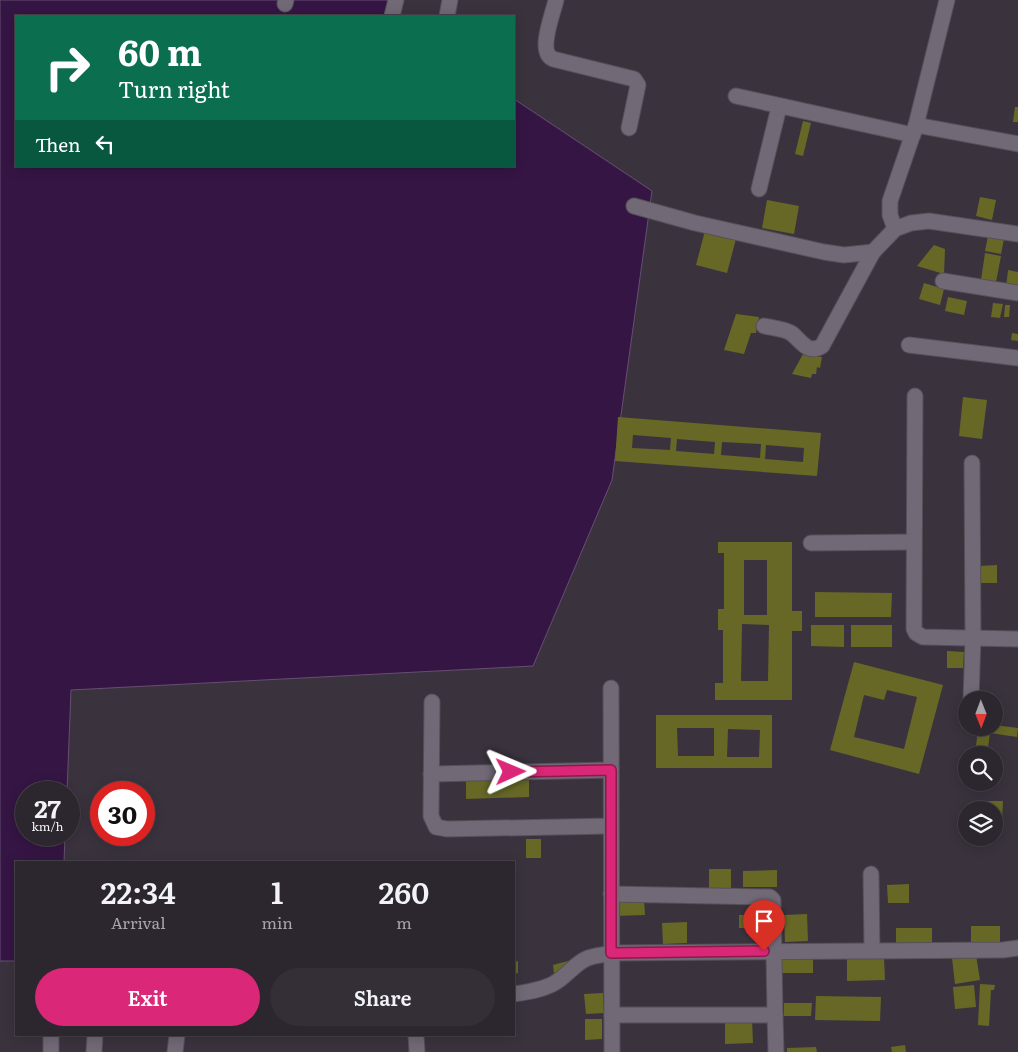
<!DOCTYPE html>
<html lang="en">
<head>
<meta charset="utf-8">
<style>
	body { margin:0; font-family:Literata,serif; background:#342e36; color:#f1f3f6; height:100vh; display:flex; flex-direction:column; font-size:19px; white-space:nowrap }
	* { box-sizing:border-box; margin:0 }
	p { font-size:16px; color:#a6a5aa }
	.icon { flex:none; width:28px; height:28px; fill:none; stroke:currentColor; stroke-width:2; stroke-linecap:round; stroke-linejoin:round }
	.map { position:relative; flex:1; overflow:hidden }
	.side { position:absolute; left:15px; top:861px; width:500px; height:175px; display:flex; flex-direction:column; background:#2c262e; border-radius:0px; box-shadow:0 2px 12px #0003,0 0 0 1px #48434a }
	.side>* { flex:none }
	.top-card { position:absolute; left:15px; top:15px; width:500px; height:152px; border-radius:0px; box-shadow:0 2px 12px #0003,0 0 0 1px #48434a; background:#0b6e4f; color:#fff; overflow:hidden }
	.needle { width:32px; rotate:179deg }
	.buttons { position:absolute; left:958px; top:691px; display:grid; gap:10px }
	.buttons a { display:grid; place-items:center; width:45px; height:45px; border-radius:50%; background:#2c262e; box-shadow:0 2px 12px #0003,0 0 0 1px #48434a; font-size:25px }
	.speed { position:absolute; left:15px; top:781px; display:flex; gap:10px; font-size:25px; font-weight:700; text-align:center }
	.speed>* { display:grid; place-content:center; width:65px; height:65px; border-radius:50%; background:#2c262e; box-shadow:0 2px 12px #0003,0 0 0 1px #48434a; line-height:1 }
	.speed small { font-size:12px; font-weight:400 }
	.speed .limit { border:8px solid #d22; background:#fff; color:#111 }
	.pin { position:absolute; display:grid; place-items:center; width:42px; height:42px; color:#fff; margin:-51px -21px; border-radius:50% 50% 50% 0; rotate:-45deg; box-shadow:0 0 5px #0007 }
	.pin .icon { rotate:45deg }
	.me { position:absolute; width:55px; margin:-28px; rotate:89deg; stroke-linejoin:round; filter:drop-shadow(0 0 4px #0008) }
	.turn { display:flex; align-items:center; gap:18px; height:105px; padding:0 20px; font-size:22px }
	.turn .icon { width:65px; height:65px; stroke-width:2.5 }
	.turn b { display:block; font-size:35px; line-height:42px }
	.then { display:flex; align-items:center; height:48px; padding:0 20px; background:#0003; gap:10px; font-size:19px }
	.eta { display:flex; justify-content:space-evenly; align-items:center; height:85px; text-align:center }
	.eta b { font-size:30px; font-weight:600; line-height:35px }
	.primary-button { display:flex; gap:10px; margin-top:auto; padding:10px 20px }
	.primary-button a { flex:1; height:58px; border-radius:30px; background:#db2777; color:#fff; font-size:20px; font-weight:600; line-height:58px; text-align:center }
	.primary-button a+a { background:#342e36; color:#f1f3f6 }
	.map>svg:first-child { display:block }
</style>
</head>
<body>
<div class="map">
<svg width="1018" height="1052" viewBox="0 0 1018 1052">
	<rect width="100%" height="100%" fill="#3a333e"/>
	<path fill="#351544" stroke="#674f72" d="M0,0H387L403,16H16V166H514V99L652,191L612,480L533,666L71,690L67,792H26V835H65L64,862H16V961H0Z"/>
	<g fill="#676826" fill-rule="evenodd">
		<path d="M1015,107H1018V122H1013Z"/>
		<path d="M803,121L811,123L803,156L795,154Z"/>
		<path d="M980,197L996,200L992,220L976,216Z"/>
		<path d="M767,200L799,206L794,234L762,228Z"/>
		<path d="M706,227L737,235L727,273L696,265Z"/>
		<path d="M988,236L1004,239L1001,254L985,251Z"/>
		<path d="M934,245L945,249L944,274L917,266Z"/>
		<path d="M985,253L1001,256L996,282L981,280Z"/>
		<path d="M1008,270L1018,272V289L1006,288Z"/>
		<path d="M924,283L944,289L940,305L919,299Z"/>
		<path d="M948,297L967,301L964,315L945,311Z"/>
		<path d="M993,303L1003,304L1000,318L991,317Z"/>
		<path d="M1005,305H1010L1009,317H1004Z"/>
		<path d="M736,314L759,317L756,333H751L744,354L724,350Z"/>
		<path d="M1012,333L1018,334V341L1011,340Z"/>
		<path d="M803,354L822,357L820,368L817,367L816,374H812L811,378L792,374Z"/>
		<path d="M963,397L987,400L982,439L959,436Z"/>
		<path d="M618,417L821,433L817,476L615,461ZM633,435L671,438L670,450L632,448ZM677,439L715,442L714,454L676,451ZM722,442L761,444L760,458L721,455ZM766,445L804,448L803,462L765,459Z"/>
		<path d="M718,542H792V611H802V631H792V700H715V683H723V630H718V609H724V553H718ZM744,560H767V615H744ZM742,624L769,625L768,681H741Z"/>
		<path d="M997,565V583H981L980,566Z"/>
		<path d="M815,592L892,593L891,617H815Z"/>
		<path d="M811,625H844V647L811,646Z"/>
		<rect x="851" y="625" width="41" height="22"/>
		<path d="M947,651L964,652L963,668H947Z"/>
		<path d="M854,662L943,685L919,774L830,750ZM887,690L917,697L904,749L854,737L864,695L884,700Z"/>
		<path d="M656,715H772V768H656ZM677,728H714V756H678ZM728,729L760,730L759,757H727Z"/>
		<path d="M994,725L1018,728L1017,737L990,733L987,755H975L978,728H994Z"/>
		<path d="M529,774V797L466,799V776Z"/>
		<path d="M983,801H1003L1002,822H994V810H983Z"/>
		<rect x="526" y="839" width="15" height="19"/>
		<rect x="709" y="869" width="22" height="20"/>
		<path d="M777,870V887H743V871Z"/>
		<path d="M909,884V903H888L887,885Z"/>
		<path d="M644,899L645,915L615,916V900Z"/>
		<path d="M770,914V928H739V915Z"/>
		<path d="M807,914L808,941L785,942L784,915Z"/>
		<path d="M687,922V943L663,944L662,923Z"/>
		<path d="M971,926H1000V944L971,943Z"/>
		<path d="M896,928H932V943L896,944Z"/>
		<path d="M976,955L980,980L955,984L952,958Z"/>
		<path d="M813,958V973H780V959Z"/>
		<path d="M884,958L885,980L847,981V959Z"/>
		<path d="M518,961V973L514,974V962Z"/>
		<path d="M568,961L570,969L554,973L553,965Z"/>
		<path d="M980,984L995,985L994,990H991L989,1026L978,1025Z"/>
		<path d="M974,985L976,1007L955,1009L953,987Z"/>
		<path d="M603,993L604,1013L586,1014L584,994Z"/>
		<path d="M816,996L881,997L880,1021L815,1020Z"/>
		<path d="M784,1003H812L811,1016H784Z"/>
		<path d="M585,1019H602V1039L585,1040Z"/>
		<path d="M752,1020L753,1043L725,1044V1021Z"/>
		<path d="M905,1045L906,1052H892L891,1047Z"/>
		<path d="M816,1047L817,1052H787V1048Z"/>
	</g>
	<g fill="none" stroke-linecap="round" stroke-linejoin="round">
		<defs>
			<g id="minor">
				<path d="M556,0C553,14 537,52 553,59L634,79L638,85L629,128"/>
				<path d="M285,4L286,0"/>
				<path d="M392,16L396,0"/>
				<path d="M447,16L450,0"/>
				<path d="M736,96L913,135"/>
				<path d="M916,125L947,0"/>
				<path d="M759,189L779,107"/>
				<path d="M634,206L695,223L824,252L844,255L873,252"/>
				<path d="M895,229L890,215V201L916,125L1018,144"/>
				<path d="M943,281L1018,293"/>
				<path d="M764,326C773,328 784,329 791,333C801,340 807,355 822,346L873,252L895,229L911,223L929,221L1018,234"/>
				<path d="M909,345L1018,358"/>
				<path d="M915,396L914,629L916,633L923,637L1018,639"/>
				<path d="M811,543L914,542"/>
				<path d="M611,688L612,1052"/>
				<path d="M971,700L973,638L972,463"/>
				<path d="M432,702L431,816L436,827L447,829L611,826"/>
				<path d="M431,774L611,770"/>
				<path d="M871,874L872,951"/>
				<path d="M611,894L770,897L773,900L775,1015H612"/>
				<path d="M514,994C528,992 548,989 559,980C569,973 577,962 588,958C595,955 604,955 611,953L1003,950L1018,948"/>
				<path d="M775,1015L776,1052"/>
				<path d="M416,1035L417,1052"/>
				<path d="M51,1052V1035"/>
				<path d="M94,1052L95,1035"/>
				<path d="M175,1052L177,1035"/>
			</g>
		</defs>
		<use href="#minor" stroke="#555059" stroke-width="17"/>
		<use href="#minor" stroke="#716976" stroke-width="15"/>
	</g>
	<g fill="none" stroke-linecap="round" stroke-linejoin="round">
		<defs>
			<path id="route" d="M511,772L611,770V953L764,951"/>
		</defs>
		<use href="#route" stroke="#8e194d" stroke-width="12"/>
		<use href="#route" stroke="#db2777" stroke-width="9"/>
	</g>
</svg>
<div class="buttons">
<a><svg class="needle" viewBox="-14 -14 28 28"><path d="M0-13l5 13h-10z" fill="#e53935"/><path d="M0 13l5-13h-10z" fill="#a6a5aa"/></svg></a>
<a><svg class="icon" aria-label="search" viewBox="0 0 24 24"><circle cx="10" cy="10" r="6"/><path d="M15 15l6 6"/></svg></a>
<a><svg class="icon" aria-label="layers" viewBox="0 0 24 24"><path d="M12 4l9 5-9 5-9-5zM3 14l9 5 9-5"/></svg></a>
</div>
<div class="speed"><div>27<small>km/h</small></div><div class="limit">30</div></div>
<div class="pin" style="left:764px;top:951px;background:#d93025"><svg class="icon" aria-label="arrive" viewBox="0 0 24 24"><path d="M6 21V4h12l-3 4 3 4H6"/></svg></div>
<svg class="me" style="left:511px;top:772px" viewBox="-20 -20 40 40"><path d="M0-17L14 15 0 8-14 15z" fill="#db2777" stroke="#fff" stroke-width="4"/></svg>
<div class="top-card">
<div class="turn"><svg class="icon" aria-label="right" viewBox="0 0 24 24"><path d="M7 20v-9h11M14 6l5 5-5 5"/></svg><div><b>60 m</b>Turn right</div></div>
<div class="then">Then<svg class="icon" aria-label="left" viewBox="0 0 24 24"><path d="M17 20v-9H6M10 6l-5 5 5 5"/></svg></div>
</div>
<section class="side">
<div class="eta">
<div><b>22:34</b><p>Arrival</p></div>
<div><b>1</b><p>min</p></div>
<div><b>260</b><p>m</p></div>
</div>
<div class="primary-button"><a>Exit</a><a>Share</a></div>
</section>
</div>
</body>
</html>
